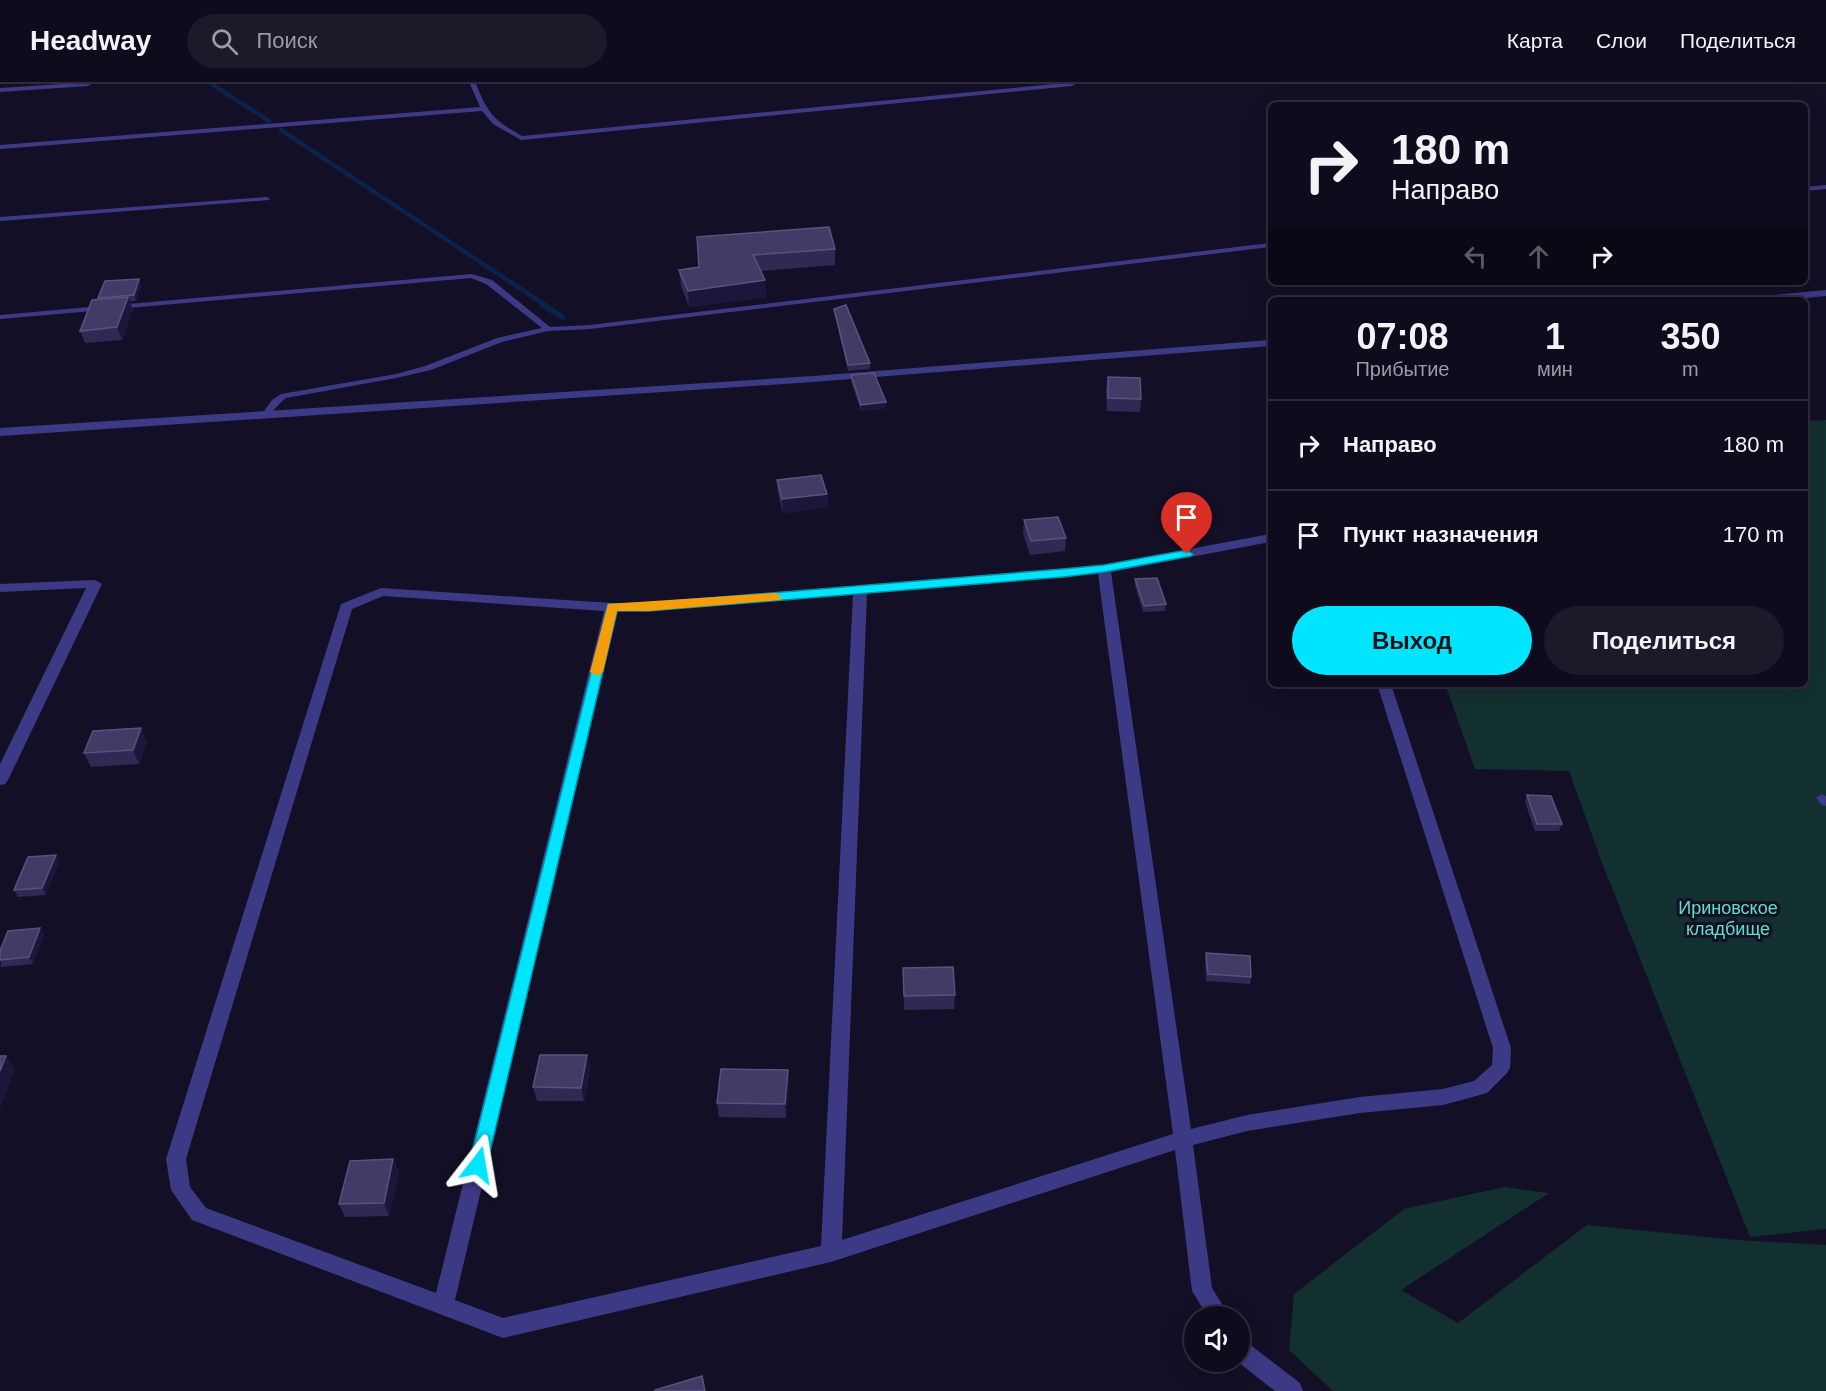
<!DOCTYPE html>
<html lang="ru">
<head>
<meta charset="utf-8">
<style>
	body { margin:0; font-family:Helvetica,sans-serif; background:#1c1929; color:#f1f3f6; height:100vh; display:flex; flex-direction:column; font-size:22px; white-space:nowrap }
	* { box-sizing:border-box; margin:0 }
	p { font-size:20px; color:#9b9ba3 }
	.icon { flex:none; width:33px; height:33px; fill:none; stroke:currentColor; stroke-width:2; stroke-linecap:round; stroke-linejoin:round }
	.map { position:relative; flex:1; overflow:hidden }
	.details { position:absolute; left:1268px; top:213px; width:540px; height:390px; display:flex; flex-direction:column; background:#0e0b1c; border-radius:9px; box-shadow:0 6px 24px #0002,0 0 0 2px #2e2b3b }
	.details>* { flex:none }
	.guide { position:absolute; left:1268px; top:18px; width:540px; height:183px; border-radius:9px; box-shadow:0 6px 24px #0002,0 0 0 2px #2e2b3b; background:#0e0b1c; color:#f1f3f6; overflow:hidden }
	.fabs { position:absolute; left:1184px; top:1222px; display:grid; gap:12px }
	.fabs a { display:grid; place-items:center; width:66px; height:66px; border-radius:50%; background:#0e0b1c; box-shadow:0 6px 24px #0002,0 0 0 2px #2e2b3b; font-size:30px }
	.pin { position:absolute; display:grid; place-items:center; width:51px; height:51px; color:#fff; margin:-62px -26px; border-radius:50% 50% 50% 0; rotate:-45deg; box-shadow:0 0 6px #0007 }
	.pin .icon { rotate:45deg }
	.me { position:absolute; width:66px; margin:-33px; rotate:14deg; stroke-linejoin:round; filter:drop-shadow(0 0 4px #0008) }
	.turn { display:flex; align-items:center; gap:21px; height:126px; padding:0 24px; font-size:27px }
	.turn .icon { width:78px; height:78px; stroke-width:2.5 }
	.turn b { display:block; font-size:42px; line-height:51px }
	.lanes { display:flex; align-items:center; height:57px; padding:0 24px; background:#0003; justify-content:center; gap:30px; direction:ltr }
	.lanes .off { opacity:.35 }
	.eta { display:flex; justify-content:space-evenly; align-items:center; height:102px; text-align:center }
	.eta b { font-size:36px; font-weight:600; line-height:42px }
	.action { display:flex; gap:12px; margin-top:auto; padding:12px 24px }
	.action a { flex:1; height:69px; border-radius:36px; background:#00e5ff; color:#111; font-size:24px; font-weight:600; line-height:69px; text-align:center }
	.action a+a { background:#1c1929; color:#f1f3f6 }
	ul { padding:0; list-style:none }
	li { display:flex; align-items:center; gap:18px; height:90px; padding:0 24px; border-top:2px solid #2e2b3b }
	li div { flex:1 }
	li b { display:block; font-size:22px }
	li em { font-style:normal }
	header { display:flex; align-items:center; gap:36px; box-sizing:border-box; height:84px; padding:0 30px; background:#0e0b1c; border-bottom:2px solid #2e2b3b }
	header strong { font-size:28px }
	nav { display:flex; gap:33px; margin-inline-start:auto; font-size:21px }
	.search { width:420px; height:54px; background:#1c1929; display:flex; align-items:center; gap:15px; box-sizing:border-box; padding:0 21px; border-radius:33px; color:#9b9ba3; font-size:22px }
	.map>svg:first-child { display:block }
</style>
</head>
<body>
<header>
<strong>Headway</strong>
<div class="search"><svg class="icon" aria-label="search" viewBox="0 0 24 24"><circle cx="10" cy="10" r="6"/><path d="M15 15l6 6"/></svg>Поиск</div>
<nav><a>Карта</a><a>Слои</a><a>Поделиться</a></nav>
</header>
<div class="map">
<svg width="1826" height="1307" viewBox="0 0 1826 1307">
	<rect width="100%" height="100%" fill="#130f26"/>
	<g fill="#12302f">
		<path d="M1826,336V1145L1750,1153L1601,776L1569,687L1475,685L1445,600H1804L1805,337Z"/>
		<path d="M1504,1103L1549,1109L1401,1206L1458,1239L1587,1141L1737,1156L1826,1161V1307H1333L1289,1266L1294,1210L1404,1125Z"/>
	</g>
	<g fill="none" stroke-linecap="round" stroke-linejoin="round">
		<g stroke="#0c2248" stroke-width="4.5">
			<path d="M212,0L269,37"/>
			<path d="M281,46L545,221"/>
		</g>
		<path stroke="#0c2248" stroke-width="6" d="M542,220L562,233"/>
		<g fill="#3d3a85" fill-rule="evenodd">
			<path d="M62,0H91L88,2L0,8V4Z"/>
			<path d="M470,0H476C488,30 494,36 522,52L1054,0H1075L1072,2L521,56L493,40L482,27L0,65V61L480,23Z"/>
			<path d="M1826,101V105L1804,107V103Z"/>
			<path d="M267,113L270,115L269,116L0,137V133Z"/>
			<path d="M1270,159V163L590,245L548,247L502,258L431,286L396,294L286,314C279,319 273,329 266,332L262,330L272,316L281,310L396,290L425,282L497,254L542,244L486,200L471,194L117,225L113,223L117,221L472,190L492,196L550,243L590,241Z"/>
			<path d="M101,222H104V226L0,235V231Z"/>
			<path d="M1821,710L1826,712V722L1822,721L1816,714Z"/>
		</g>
		<g fill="#3d3a85" fill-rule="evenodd">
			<path d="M1826,206V212L1786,216H1748L1753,213Z"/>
			<path d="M1270,256V262L813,298L0,352V344L813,292Z"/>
			<path d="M1270,450V458L1111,488L1191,1045L1247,1031L1360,1013L1443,1005L1474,997L1492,981L1493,964L1377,600H1391L1511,964L1510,984L1507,989L1487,1009L1480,1011L1443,1021L1360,1029L1247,1047L1193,1061L1212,1204L1230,1233H1208L1192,1207L1175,1066L831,1178L503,1254L192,1136L171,1106L166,1075L341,520L381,504L612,519H648L1104,481ZM1098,490L1173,1050L842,1156L867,509ZM853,510L821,1162L503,1234L455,1216L618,527H648ZM383,512L604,527L436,1209L206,1124L190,1103L186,1075L352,525Z"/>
			<path d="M95,496L102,500L8,696L5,700L0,701V680L86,504L0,508V500Z"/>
			<path d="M1239,1251L1246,1254L1253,1263L1300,1299L1303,1307H1275L1238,1278Z"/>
		</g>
	</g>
	<g fill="#312854">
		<path d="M697,153L835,165V181L761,187L767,213L689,223L681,202L679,186L699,183Z"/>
		<path d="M139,195L141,201L136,217H130L133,226L122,256L85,259L80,247L99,216L98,214Z"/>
		<path d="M834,225L870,279V285L848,287L835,231Z"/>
		<path d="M851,291L886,318V324L861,327L851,297Z"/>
		<path d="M1108,293L1141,315L1140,328L1107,327L1106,306Z"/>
		<path d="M777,396L827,410L828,423L783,429L778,410Z"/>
		<path d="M1024,436L1066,454L1065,467L1030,471L1023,449Z"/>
		<path d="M1135,495L1166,520L1165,527L1143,528L1135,502Z"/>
		<path d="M147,658L139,680L91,683L84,669Z"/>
		<path d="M1527,711L1562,740L1559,747H1535L1525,718Z"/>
		<path d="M56,771L59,778L46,811L18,813L14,806Z"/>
		<path d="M44,851L33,880L1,883L0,867Z"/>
		<path d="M1206,869L1251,893L1250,900L1206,897L1205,876Z"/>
		<path d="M903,884L955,911L954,925L904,926Z"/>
		<path d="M587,971L590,985L584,1017H537L533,1003Z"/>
		<path d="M788,986L789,1000L786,1034L719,1033L717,1019Z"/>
		<path d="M393,1075L399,1089L389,1132L345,1133L339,1120Z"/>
	</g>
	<g fill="#1d163a">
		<path d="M139,195L141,201L136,217L134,211Z"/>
		<path d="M765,196L767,213L689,223L688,207Z"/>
		<path d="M128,213L133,226L122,256L117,243Z"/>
		<path d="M886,318V324L861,327V321Z"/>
		<path d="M827,410L828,423L783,429L782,415Z"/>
		<path d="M141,644L147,658L139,680L133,666Z"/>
		<path d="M56,771L59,778L46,811L42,804Z"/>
		<path d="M40,844L44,851L33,880L29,873Z"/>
		<path d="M587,971L590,985L584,1017L581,1004Z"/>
		<path d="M6,972L15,986L0,1025V987Z"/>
		<path d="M788,986L789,1000L786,1034L785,1020Z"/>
		<path d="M393,1075L399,1089L389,1132L384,1119Z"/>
	</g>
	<g fill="#433a66" stroke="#5a527e" stroke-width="1.5">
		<path d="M829,143L835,165L753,171L765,196L688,207L679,186L699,183L697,153Z"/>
		<path d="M139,195L134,211L98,214L105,197Z"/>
		<path d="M128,213L117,243L80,247L92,216Z"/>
		<path d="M846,221L870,279L848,281L834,225Z"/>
		<path d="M874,289L886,318L861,321L851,291Z"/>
		<path d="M1108,293L1140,294L1141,315L1108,314Z"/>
		<path d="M821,391L827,410L782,415L777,396Z"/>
		<path d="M1058,433L1066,454L1031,457L1024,436Z"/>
		<path d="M1157,494L1166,520L1144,522L1135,495Z"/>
		<path d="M141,644L133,666L84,669L93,647Z"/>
		<path d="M1527,711L1551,712L1562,740H1537Z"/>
		<path d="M56,771L42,804L14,806L28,773Z"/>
		<path d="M40,844L29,873L0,876V867L8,847Z"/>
		<path d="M1206,869L1250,872L1251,893L1208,890Z"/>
		<path d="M953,883L955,911L904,912L903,884Z"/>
		<path d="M540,971H587L581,1004L533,1003Z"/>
		<path d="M0,972H6L0,987Z"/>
		<path d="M721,985L788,986L785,1020L717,1019Z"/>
		<path d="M393,1075L384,1119L339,1120L350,1077Z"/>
		<path d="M702,1292L705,1307H655V1306Z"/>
	</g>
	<path fill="#00e5ff" stroke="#0095a6" stroke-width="1.5" d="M1187,466L1193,470L1191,472L1104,488L1063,493L648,527H617L487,1081L484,1087L478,1089L472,1087L469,1081L608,520L648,519L1063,485L1104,481Z"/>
	<path fill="#f59e0b" d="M775,509L782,513L780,516L648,527H617L603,588L597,592L590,588L608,520Z"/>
	<g text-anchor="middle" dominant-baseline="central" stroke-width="6" stroke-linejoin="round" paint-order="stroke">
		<g font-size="18" fill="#5fe0c0" stroke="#130f26">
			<text x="1728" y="824">Ириновское<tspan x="1728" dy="21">кладбище</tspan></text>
		</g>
	</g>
</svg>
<div class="fabs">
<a><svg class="icon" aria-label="sound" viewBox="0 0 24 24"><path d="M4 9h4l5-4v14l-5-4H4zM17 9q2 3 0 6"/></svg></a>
</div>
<div class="pin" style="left:1187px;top:470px;background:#d93025"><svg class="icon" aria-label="arrive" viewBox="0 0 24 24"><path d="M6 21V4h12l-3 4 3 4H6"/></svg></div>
<svg class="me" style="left:478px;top:1081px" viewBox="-20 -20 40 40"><path d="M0-17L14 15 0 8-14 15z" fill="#00e5ff" stroke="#fff" stroke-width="4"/></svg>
<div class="guide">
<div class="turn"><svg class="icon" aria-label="right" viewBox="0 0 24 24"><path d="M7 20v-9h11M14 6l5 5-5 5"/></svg><div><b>180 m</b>Направо</div></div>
<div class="lanes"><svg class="icon off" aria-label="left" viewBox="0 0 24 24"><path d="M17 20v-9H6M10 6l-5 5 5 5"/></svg><svg class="icon off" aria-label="ahead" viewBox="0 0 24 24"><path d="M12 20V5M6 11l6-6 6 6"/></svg><svg class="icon" aria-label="right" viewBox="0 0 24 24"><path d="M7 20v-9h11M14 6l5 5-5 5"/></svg></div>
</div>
<section class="details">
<div class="eta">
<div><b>07:08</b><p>Прибытие</p></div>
<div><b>1</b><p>мин</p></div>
<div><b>350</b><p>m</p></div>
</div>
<ul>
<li><svg class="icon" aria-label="right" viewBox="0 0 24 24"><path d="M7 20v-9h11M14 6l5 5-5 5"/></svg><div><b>Направо</b></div><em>180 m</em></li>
<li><svg class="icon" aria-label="arrive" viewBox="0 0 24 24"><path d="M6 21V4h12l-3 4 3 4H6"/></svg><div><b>Пункт назначения</b></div><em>170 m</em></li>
</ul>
<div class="action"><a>Выход</a><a>Поделиться</a></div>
</section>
</div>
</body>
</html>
